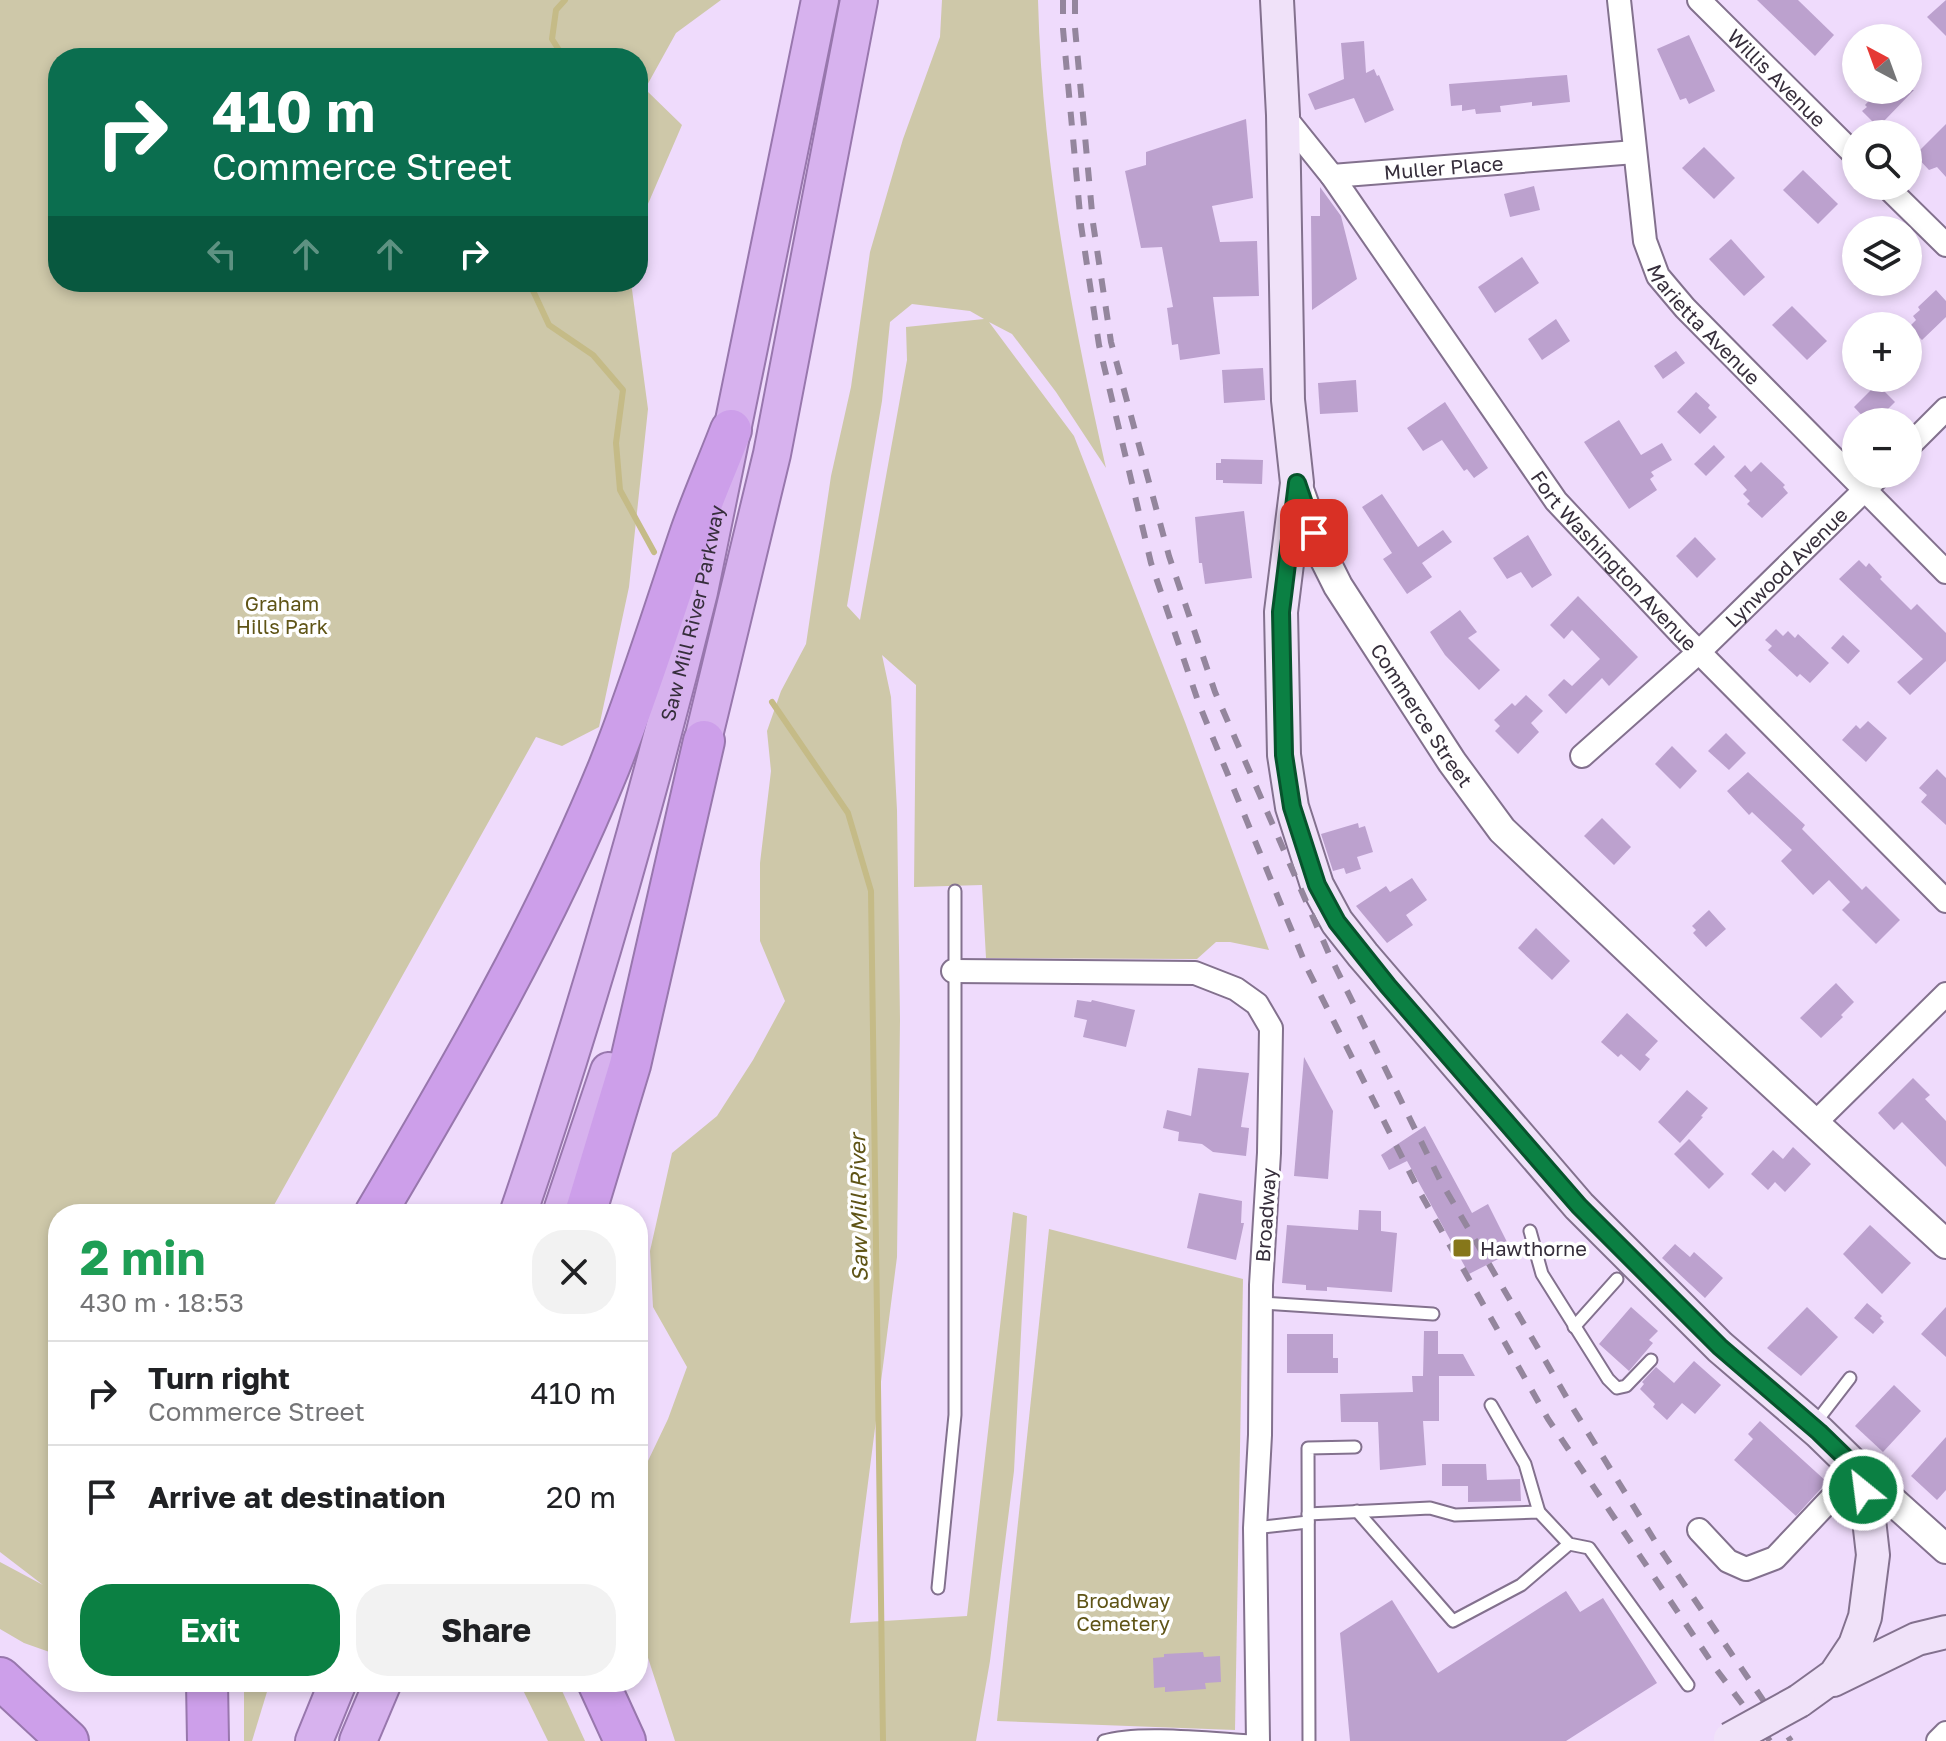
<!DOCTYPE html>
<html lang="en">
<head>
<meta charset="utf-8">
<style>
	body { margin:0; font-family:"Golos Text",sans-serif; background:#f2f2f2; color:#202124; height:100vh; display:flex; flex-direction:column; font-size:30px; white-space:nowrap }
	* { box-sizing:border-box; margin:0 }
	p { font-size:26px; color:#757577 }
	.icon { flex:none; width:44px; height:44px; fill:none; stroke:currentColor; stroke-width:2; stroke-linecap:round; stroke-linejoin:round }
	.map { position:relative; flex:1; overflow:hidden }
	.details { position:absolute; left:48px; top:1204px; width:600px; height:488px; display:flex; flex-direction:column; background:#fff; border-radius:32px; box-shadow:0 4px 12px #0003 }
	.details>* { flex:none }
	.hud { position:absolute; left:48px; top:48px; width:600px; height:244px; border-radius:32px; box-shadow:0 4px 12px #0003; background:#0b6e4f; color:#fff; overflow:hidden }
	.needle { width:52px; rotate:319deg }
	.tools { position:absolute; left:1842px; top:24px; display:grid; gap:16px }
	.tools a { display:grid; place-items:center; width:80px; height:80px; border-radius:50%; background:#fff; box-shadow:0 4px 12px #0003; font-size:40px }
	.pin { position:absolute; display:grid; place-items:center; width:68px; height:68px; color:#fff; margin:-34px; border-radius:16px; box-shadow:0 4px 12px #0006 }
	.me { position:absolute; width:88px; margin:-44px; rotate:331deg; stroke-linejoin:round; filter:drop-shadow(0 0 6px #0008) }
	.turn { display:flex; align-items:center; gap:28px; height:168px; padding:0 32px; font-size:36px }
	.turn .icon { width:104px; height:104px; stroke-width:2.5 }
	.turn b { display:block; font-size:56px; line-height:68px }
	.lanes { display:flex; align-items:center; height:76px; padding:0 32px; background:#0003; justify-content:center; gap:40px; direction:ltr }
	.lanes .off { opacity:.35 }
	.round { display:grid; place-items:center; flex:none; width:84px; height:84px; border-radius:32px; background:#f2f2f2 }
	.overview { display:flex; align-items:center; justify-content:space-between; height:136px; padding:0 32px }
	h1 { font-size:48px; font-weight:700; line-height:60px; color:#1e9e55 }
	.button { display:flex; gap:16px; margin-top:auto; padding:16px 32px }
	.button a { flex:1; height:92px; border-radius:32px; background:#0b8043; color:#fff; font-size:32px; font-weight:700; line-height:92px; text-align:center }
	.button a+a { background:#f2f2f2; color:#202124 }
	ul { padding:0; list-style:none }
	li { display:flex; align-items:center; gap:24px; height:104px; padding:0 32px; border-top:2px solid #e0e0e0 }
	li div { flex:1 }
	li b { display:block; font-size:30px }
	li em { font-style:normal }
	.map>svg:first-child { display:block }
</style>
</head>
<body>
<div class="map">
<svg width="1946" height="1741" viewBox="0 0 1946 1741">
	<rect width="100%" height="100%" fill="#efdbfc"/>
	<g fill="#cec8a9" fill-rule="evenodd">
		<path d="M0,0H721L676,33L645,89L682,125L638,227V58H58V282H631L648,409L629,587L599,727L562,746L536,737L269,1214H58V1655L24,1643L0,1629V1562L43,1585L0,1552Z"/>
		<path d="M942,0H1038C1042,159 1071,313 1106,468L1056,392L1012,334L989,322L1074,436L1185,722L1269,950L1230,942H1216L1197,959L986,958L982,885L914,887L916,685L882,655L891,697L897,810L900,1020L897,1257L850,1623L967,1616L1013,1212L1027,1216L1014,1471L990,1661L976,1741H675L639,1630L638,1488L646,1465L668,1419L687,1367L653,1307L650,1251L672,1153L717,1116L753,1060L785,1001L760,941V863L771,771L767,731L781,691L806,644L831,476L851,387L870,252L903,139L940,37ZM912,304L970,311L984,319L906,327L907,360L860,620L847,606L882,401L890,322Z"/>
		<path d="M1049,1229L1243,1279L1235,1730L997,1721Z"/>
		<path d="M244,1682H270L252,1741H244Z"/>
		<path d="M519,1682H558L585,1741H548Z"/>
	</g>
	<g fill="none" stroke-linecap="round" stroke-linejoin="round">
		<g stroke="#c5bb87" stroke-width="6">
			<path d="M564,58L552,39L556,10L565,0"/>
			<path d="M529,282L549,325L593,355L623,390L616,443L620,490L654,552"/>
			<path d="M772,702L848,813L871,891L883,1741"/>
		</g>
	</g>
	<g fill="#bca1ce">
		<path d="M1757,0H1798L1834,35L1815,56Z"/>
		<path d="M1946,0V36L1927,17Z"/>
		<path d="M1689,35L1715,91L1689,104L1686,98L1680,100L1657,49Z"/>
		<path d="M1364,41L1366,73L1374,69L1377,76L1379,75L1394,110L1365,123L1354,98L1315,110L1308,94L1344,79L1341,43Z"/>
		<path d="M1567,75L1570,102L1532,106V102L1500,106L1501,112L1476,114L1475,109L1462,111V105L1451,106L1449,84Z"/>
		<path d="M1879,90H1914L1883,122L1881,121L1876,125L1862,111L1867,107L1865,105Z"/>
		<path d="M1246,119L1253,198L1212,206L1220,242L1257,241L1259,296L1213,297L1220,354L1180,360L1178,344L1172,345L1167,308L1173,307L1162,247L1141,248L1125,171L1146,165V152Z"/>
		<path d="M1946,124V177L1937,167L1929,170L1915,155Z"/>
		<path d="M1704,147L1735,178L1714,199L1682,168Z"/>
		<path d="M1803,170L1838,204L1818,224L1783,190Z"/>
		<path d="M1534,186L1540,210L1510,217L1504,194Z"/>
		<path d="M1320,187L1341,216L1357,279L1312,310L1311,216H1320Z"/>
		<path d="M1731,239L1765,277L1744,296L1709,259Z"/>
		<path d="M1522,257L1539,283L1495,313L1478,287Z"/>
		<path d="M1936,290L1946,301V317L1922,340L1909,327L1916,320L1913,316L1920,310L1918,307Z"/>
		<path d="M1792,306L1827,341L1807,360L1772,325Z"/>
		<path d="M1556,319L1570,341L1542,360L1528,339Z"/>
		<path d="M1676,351L1685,363L1663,379L1654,366Z"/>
		<path d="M1263,368L1265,400L1224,403L1222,370Z"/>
		<path d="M1356,380L1358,412L1320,414L1318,383Z"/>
		<path d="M1877,384L1895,402L1875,422H1868L1854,407Z"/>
		<path d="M1696,392L1710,405L1708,408L1717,417L1700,434L1677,412Z"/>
		<path d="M1445,402L1488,468L1474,478L1467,469L1464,471L1442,440L1423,451L1407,428Z"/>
		<path d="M1619,420L1641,455L1662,443L1672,460L1651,472L1654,476L1650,479L1657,490L1629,509L1584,442Z"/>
		<path d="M1714,445L1725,457L1706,476L1694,464Z"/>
		<path d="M1221,459L1263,460L1262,484L1223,483V480H1216V463H1221Z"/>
		<path d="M1761,462L1785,485L1783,487L1788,493L1762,518L1747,504L1750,501L1743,494L1747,490L1734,476L1745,465L1751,472Z"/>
		<path d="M1382,494L1418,547L1443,530L1452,542L1422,563L1432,577L1407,594L1383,559L1392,553L1362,507Z"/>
		<path d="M1244,511L1252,578L1205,584L1202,563H1199L1195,517Z"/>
		<path d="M1528,535L1552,575L1532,588L1521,572L1507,579L1493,558Z"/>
		<path d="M1695,537L1716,559L1697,578L1676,556Z"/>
		<path d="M1859,560L1866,567L1869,563L1882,577L1880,579L1911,610L1917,604L1946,633V661L1910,695L1897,682L1923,659L1839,579Z"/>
		<path d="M1578,596L1638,657L1609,686L1602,678L1566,714L1548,695L1564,679L1572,686L1600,659L1572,630L1564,639L1550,625Z"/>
		<path d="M1460,610L1477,632L1468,638L1500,670L1479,690L1445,655L1430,632Z"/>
		<path d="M1776,629L1783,636L1788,631L1795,638L1798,634L1829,663L1810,683L1800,674L1797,677L1768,650L1772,646L1765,640Z"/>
		<path d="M1843,635L1860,651L1848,664L1831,648Z"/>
		<path d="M1526,695L1543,711L1531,723L1539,732L1518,754L1495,731L1500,726L1494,720L1512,703L1515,706Z"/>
		<path d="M1868,721L1887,738L1866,762L1842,740L1856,725L1860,729Z"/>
		<path d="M1726,733L1746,753L1729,770L1708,751Z"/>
		<path d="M1672,746L1697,771L1680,789L1655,764Z"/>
		<path d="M1937,769L1946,778V825L1921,802L1927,795L1919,788Z"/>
		<path d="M1748,772L1805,825L1802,829L1862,890L1866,886L1900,920L1876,944L1842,910L1850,902L1829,880L1813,895L1781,861L1792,850L1752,812L1749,815L1727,791Z"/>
		<path d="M1602,818L1631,847L1614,865L1584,836Z"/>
		<path d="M1358,823L1359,828L1365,826L1373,852L1357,857L1361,869L1346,874L1344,868L1333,871L1321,834Z"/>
		<path d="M1412,878L1427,900L1406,915L1413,925L1387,943L1356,906L1386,886L1390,892Z"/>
		<path d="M1709,910L1726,929L1706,947L1693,933L1696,930L1692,926Z"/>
		<path d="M1536,928L1570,961L1552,980L1518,948Z"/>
		<path d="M1836,983L1854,1002L1841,1015L1843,1017L1821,1038L1800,1018Z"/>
		<path d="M1077,1000L1091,1002L1092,1000L1135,1010L1126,1047L1083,1037L1087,1020L1074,1017Z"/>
		<path d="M1627,1013L1658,1041L1645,1055L1650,1059L1640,1071L1621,1054L1618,1057L1601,1042Z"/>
		<path d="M1304,1057L1333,1111L1328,1179L1294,1176Z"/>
		<path d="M1198,1068L1249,1073L1241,1127L1249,1128L1246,1156L1213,1152L1202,1144L1178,1141L1179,1132L1163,1128L1167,1110L1191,1116Z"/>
		<path d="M1913,1078L1930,1095L1925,1099L1946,1121V1167L1902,1122L1894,1130L1878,1113Z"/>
		<path d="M1687,1090L1708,1108L1701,1116L1703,1117L1680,1143L1658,1122Z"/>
		<path d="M1425,1126L1472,1213L1488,1204L1512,1252L1469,1274L1407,1161L1389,1170L1381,1155Z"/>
		<path d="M1689,1139L1724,1174L1709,1189L1674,1154Z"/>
		<path d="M1793,1147L1811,1164L1785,1192L1775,1182L1768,1190L1751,1174L1773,1150L1783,1159Z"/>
		<path d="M1199,1193L1242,1201L1241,1223H1244L1236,1260L1187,1248Z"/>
		<path d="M1359,1210L1381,1211V1231L1397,1233L1392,1292L1327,1287V1291L1306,1290V1285L1282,1283L1287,1225L1358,1230Z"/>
		<path d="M1870,1225L1911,1263L1882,1294L1843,1254Z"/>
		<path d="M1675,1244L1690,1257L1694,1252L1723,1278L1705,1298L1662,1258Z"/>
		<path d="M1867,1303L1882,1316L1880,1318L1884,1322L1873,1334L1854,1318Z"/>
		<path d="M1631,1307L1658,1331L1649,1340L1653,1343L1629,1371L1599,1344Z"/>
		<path d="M1807,1307L1838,1337L1801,1376L1767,1348Z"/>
		<path d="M1946,1307V1357L1921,1334Z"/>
		<path d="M1424,1331H1438V1354H1463L1475,1376H1439V1421H1423L1426,1465L1380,1470L1378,1422H1341L1340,1394L1413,1392L1412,1376H1423Z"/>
		<path d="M1287,1334H1333V1358H1338V1373H1287Z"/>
		<path d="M1694,1361L1721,1385L1695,1414L1682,1403L1667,1420L1653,1407L1655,1404L1640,1389L1644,1384L1642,1382L1656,1367L1674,1383Z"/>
		<path d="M1894,1385L1921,1411L1883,1452L1855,1426Z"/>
		<path d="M1760,1421L1827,1482L1796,1516L1734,1460L1753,1439L1748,1434Z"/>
		<path d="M1946,1437V1490L1937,1500L1911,1476Z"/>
		<path d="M1442,1464H1486L1487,1480L1520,1479L1521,1501L1468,1502V1486H1442Z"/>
		<path d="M1566,1591L1580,1612L1603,1598L1657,1683L1566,1741H1350L1340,1633L1392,1600L1438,1673Z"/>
		<path d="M1203,1652L1204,1657L1220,1656L1221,1682L1205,1683L1206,1689L1165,1692V1687L1154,1688L1153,1658L1164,1657V1654Z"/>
	</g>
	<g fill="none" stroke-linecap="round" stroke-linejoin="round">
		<defs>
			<g id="service">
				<path d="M1530,1231L1542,1274L1608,1379L1617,1388L1626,1386L1651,1360"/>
				<path d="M1261,1303L1433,1314"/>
				<path d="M1574,1327L1617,1279"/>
				<path d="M1491,1405L1525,1464L1539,1512"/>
				<path d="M1813,1426L1850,1378"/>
				<path d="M1357,1511L1453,1621L1521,1585L1569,1544"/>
				<path d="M1308,1514L1430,1508L1455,1515L1539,1512L1569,1544L1589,1548L1688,1685"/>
				<path d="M1255,1528L1308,1522"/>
				<path d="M938,1588L955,1415V891"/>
				<path d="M1104,1741C1138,1730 1215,1739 1253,1741"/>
				<path d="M1309,1741L1308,1448L1355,1447"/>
			</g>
			<g id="minor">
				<path id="s1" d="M1619,0L1645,241L1658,276L1685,308L1946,572"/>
				<path id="s2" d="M1699,0L1856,156"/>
				<path id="s3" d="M1283,115L1332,176L1556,501L1682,635L1946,901"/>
				<path id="s4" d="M1332,176L1635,152"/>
				<path d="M1886,186L1946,245"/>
				<path d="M1908,447L1946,409"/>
				<path id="s5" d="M1582,756L1699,652L1881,474"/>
				<path d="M953,971L1195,973L1236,989L1257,1004L1271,1028L1269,1153L1261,1285L1260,1435L1255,1528L1258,1741"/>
				<path d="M1815,1123L1946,994"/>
				<path d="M1699,1530L1728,1561L1746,1569L1775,1558L1858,1470"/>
				<path d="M1938,1741L1946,1733"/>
			</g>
			<g id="tertiary">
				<path id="s6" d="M1297,484L1322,554L1338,586L1452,762L1502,830L1696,1014L1946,1244"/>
				<path d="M1858,1470L1946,1549"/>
			</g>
			<g id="secondary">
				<path d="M1277,0L1283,115L1288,400L1297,483L1281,612L1284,755L1292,807L1317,885L1337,922L1363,955L1579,1206L1720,1347L1819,1432L1858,1470L1868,1511L1873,1555L1865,1617L1855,1645L1835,1675L1799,1701"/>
				<path d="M1833,1680L1917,1639L1946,1632"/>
			</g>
			<g id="trunk">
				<path d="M696,769L772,454L859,0"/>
				<path id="s7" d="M518,1214C588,1009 647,802 699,592L820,0"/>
				<path d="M561,1214L609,1071"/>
				<path d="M314,1741L338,1682"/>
				<path d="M358,1741L383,1682"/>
			</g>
			<g id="motorway">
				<path d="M375,1214C461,1069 545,924 609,767C640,690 664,611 691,532C703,498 718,464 731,430"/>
				<path d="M585,1214L630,1065L704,741"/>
				<path d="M0,1678L68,1741"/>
				<path d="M207,1682L208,1741"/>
				<path d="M598,1682L625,1741"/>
			</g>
		</defs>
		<use href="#service" stroke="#83718e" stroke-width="15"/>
		<use href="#minor" stroke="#83718e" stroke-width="26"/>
		<use href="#tertiary" stroke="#83718e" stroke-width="32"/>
		<use href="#secondary" stroke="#83718e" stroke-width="36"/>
		<use href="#trunk" stroke="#9877ad" stroke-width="40"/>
		<use href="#motorway" stroke="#9877ad" stroke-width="44"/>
		<use href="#service" stroke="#fff" stroke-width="11"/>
		<use href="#minor" stroke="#fff" stroke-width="22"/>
		<use href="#tertiary" stroke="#fff" stroke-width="28"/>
		<use href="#secondary" stroke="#f0e2f9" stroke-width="32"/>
		<use href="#trunk" stroke="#d7b2ee" stroke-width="36"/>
		<use href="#motorway" stroke="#cd9fea" stroke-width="40"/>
		<g stroke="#94869d" stroke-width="6" stroke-dasharray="14 14" stroke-linecap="butt">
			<path d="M1063,0V29L1081,225L1099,345L1151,563L1199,704L1307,968L1418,1189L1548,1419L1716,1669L1770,1741"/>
			<path d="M1075,0V28L1093,223L1111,342L1169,556L1215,692L1329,954L1440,1180L1574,1410L1658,1546L1791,1741"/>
		</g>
		<defs>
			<path id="secondary-bridge" d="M1730,1739L1799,1701"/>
		</defs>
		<use href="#secondary-bridge" stroke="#83718e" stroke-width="36" stroke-linecap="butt"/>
		<use href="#secondary-bridge" stroke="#f0e2f9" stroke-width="32"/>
	</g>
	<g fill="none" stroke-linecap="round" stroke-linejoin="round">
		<defs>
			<path id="route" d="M1314,533L1297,483L1281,612L1284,755L1292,807L1317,885L1337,922L1388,986L1579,1206L1720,1347L1819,1432L1858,1470L1863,1490"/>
		</defs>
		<use href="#route" stroke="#07532c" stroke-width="20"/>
		<use href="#route" stroke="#0b8043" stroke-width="14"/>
	</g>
	<rect fill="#86771a" stroke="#fff" stroke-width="3" x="1452" y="1238" width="20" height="20" rx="4"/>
	<g text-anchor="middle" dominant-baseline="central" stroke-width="7" stroke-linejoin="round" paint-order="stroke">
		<g font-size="20" fill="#362e3b" stroke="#fff">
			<text stroke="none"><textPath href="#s2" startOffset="110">Willis Avenue</textPath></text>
			<text stroke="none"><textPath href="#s4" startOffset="112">Muller Place</textPath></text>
			<text stroke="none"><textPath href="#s1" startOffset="346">Marietta Avenue</textPath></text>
			<text stroke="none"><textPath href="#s3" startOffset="556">Fort Washington Avenue</textPath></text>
			<text stroke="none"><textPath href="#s5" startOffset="278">Lynwood Avenue</textPath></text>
			<text stroke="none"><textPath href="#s7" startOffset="626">Saw Mill River Parkway</textPath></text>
			<text stroke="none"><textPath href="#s6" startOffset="264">Commerce Street</textPath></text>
			<text transform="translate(1265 1215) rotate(-86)">Broadway</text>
		</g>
		<g font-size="20" fill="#5f5416" stroke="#fff">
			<text x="282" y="603">Graham<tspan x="282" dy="23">Hills Park</tspan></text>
			<text x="1123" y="1600">Broadway<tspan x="1123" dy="23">Cemetery</tspan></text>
		</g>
		<g font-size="20" fill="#362e3b" stroke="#fff" text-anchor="start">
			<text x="1480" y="1248">Hawthorne</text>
		</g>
		<g font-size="22" font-style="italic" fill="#5f5416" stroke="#fff">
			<text transform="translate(858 1208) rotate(-91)">Saw Mill River</text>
		</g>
	</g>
</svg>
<div class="tools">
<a><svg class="needle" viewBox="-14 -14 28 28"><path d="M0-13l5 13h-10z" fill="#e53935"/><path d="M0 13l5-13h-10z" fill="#757577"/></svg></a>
<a><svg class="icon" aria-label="search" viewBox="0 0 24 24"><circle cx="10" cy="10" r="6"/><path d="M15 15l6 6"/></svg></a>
<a><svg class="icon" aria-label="layers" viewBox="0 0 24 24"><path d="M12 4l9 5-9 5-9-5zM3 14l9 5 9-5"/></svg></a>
<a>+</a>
<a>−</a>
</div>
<div class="pin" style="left:1314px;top:533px;background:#d93025"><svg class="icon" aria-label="arrive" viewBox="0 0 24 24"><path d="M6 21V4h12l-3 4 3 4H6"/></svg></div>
<svg class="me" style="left:1863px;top:1490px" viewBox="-20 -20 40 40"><circle r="17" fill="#0b8043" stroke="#fff" stroke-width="3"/><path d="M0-11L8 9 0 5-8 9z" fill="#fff"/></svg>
<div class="hud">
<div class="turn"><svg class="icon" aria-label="right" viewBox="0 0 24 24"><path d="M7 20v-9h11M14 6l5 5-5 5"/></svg><div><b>410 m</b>Commerce Street</div></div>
<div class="lanes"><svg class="icon off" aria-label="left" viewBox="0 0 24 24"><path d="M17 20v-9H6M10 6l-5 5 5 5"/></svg><svg class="icon off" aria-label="ahead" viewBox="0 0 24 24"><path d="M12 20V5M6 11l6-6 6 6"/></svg><svg class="icon off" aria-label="ahead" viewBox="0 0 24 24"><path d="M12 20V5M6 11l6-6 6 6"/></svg><svg class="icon" aria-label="right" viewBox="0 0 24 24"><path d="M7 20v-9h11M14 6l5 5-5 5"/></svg></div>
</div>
<section class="details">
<div class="overview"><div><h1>2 min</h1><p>430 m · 18:53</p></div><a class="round"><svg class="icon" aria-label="close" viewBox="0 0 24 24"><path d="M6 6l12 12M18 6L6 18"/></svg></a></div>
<ul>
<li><svg class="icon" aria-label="right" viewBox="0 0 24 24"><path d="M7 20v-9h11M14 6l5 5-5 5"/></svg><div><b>Turn right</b><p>Commerce Street</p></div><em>410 m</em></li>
<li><svg class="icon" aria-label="arrive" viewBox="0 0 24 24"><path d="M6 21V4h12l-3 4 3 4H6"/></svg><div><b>Arrive at destination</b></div><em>20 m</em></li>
</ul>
<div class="button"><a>Exit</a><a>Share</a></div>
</section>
</div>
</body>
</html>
